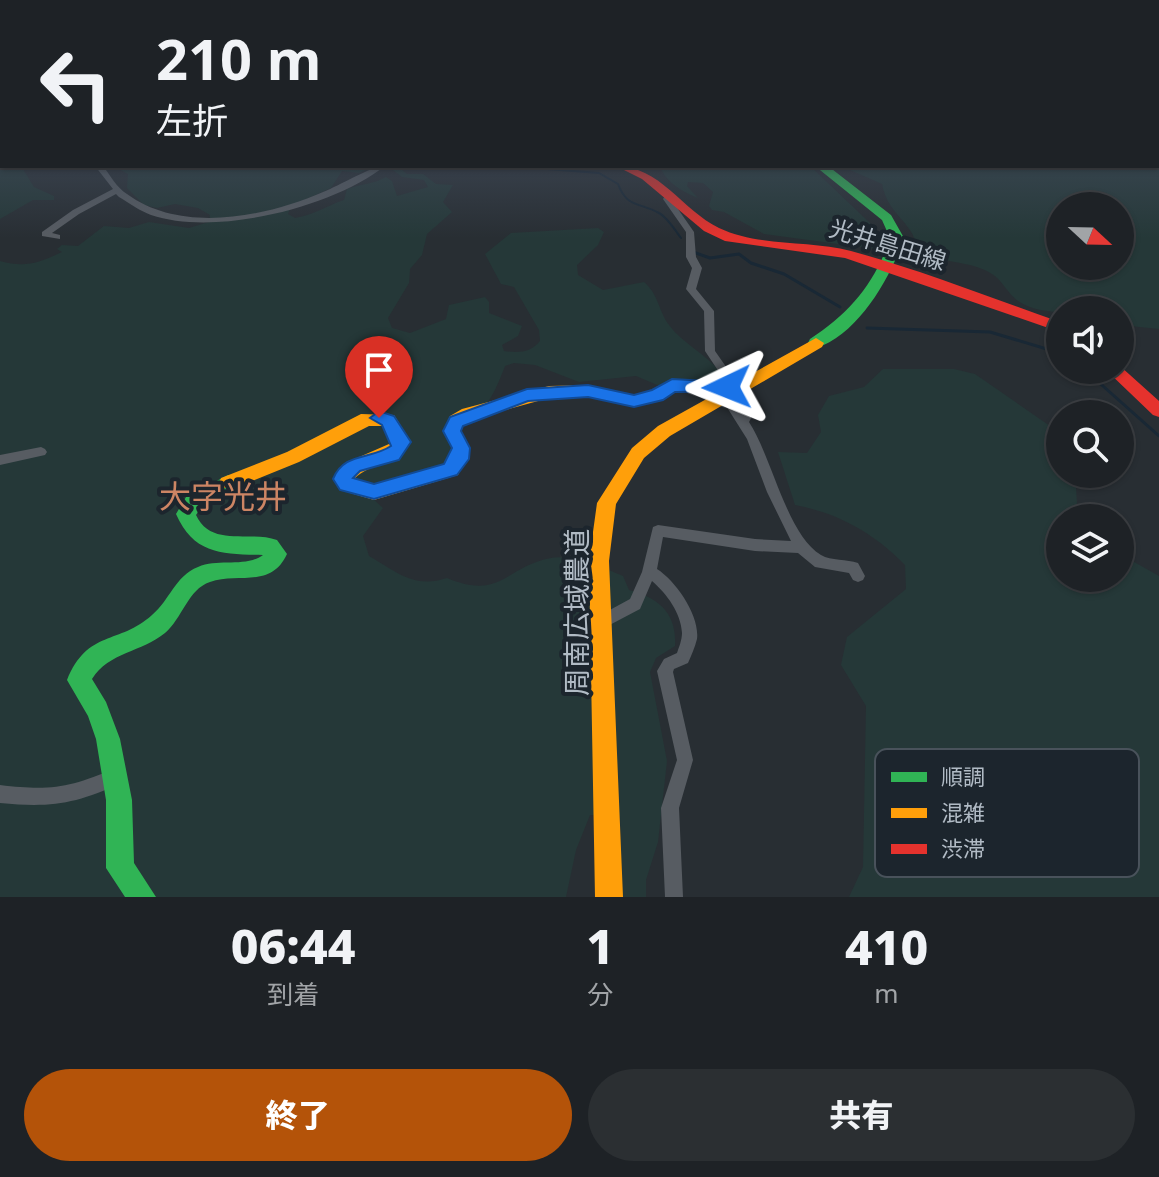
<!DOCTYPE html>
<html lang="ja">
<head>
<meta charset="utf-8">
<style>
	body { margin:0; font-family:"Noto Sans","Noto Sans JP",sans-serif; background:#2b2f32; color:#f1f3f6; height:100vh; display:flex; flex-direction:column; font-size:30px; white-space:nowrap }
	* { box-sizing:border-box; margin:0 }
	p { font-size:26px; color:#a1a4a7 }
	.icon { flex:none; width:44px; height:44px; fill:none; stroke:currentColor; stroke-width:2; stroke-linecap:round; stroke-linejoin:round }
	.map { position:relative; height:897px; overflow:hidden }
	.side { display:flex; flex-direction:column; background:#1e2226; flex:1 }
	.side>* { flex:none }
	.top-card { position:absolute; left:0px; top:0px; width:1160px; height:168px; box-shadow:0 2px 6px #0004,0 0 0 2px #3c3f43; background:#1e2226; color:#f1f3f6; overflow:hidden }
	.needle { width:52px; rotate:112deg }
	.controls { position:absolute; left:1046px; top:192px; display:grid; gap:16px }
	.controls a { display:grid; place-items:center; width:88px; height:88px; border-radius:50%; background:#1e2226; box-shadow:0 2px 6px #0004,0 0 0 2px #3c3f43; font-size:40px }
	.pin { position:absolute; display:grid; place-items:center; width:68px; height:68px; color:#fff; margin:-82px -34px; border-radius:50% 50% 50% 0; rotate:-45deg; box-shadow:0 0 8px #0007 }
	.pin .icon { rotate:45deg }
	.me { position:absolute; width:88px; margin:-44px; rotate:268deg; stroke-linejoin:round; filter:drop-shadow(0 0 6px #0008) }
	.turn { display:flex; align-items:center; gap:28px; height:168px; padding:0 24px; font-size:36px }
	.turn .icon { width:104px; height:104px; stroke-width:2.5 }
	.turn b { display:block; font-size:56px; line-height:68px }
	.eta { display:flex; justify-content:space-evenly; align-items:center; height:136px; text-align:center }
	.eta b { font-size:48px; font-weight:800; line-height:56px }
	.primary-button { display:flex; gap:16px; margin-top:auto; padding:16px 24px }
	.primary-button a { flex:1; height:92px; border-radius:48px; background:#b45309; color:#fff; font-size:32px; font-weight:800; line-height:92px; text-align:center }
	.primary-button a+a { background:#2b2f32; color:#f1f3f6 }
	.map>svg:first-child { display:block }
</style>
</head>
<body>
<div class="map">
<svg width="1159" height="897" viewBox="0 0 1159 897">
	<rect width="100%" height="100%" fill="#282e33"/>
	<g fill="#253838" fill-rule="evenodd">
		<path d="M1159,112V329L1130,326L1120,333V310C1089,310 1044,319 1018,301C1008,294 1002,280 992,274C969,259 937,265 917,248C913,221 888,216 882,184L841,166H1158ZM1120,206V266H1060V206Z"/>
		<path d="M0,144L2,166H21L34,187L54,196V200H33L0,219Z"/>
		<path d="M113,166L196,169L204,168L201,166H374L359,173L342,171L331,188L291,206L288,214L295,218C314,215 326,206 344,200L347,189C361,184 374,184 386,177L392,181L397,196L428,187L424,180L402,177L388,166H397L407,174H423L436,184L453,185L443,202L452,212L427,234L422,255L410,269L409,283L388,318L392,328L410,333L446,319L449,305L485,297L489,302V313L522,326L518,336L502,345L504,351C519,353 530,353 540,341L539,330L514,287L501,284L485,254L511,233L598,228L604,232L598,245L577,265L578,275L603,290L644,282C659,295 658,310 669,325C682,343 705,353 720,372L719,379L706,385L662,387L636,376L579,382L535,365L514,363L505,366C491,402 485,414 449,428L455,450L453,461L436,472L370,496L383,508L363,536L369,556C397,572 414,589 447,578C501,601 506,566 551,558C572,554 604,568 623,576L629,590C659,598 677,613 675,646L656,658L650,672L667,761L658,842L646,880V897H622L620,816L590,815L576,850L566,897H0V261C25,268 39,263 62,252L57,249L62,245L78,246L104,226L129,228L149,222L189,228L209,222L210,215L198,208L175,204L157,208L144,205L127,188L128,174Z"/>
		<path d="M660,166H810L870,223L880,241L875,249L764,234L724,212L712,210L709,206L713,192L703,183L688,182L687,186L698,198C683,192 665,182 660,166Z"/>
		<path d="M883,369H954L975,374L1060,433V474H1085L1076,488L1078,518H1060V578H1120V554L1159,576V897H849L863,867L866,706L841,665L847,637L906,589L905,565C874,533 838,513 795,505L778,452L807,453L821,432L818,415L829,396L864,387Z"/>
	</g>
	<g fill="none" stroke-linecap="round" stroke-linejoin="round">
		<path stroke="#192835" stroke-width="2" d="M508,166L599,173L618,184C627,208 639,202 659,213C667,217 675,230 681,238"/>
		<g stroke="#192835" stroke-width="3">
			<path d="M693,252L710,258L739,254L751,263L784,274L840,307"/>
			<path d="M867,328L990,332L1060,353"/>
			<path d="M1085,370L1159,436"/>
		</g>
		<g fill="#575c62" fill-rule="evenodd">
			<rect x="0" y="138" width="2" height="5"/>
			<path d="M95,166H103C110,175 117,188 127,194C181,234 266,217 323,192C339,186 371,166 385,166C333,207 216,237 151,215C140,211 129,203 119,197L116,194L79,214L52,233L60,235V239L42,236V232L73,210L113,189Z"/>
			<path d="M666,194H672L671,199L694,232L696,257L702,268L696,289L714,311L715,351L729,371L733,387L731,390H723L719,372L705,351L704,311L686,289L692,268L686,257V232L663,199Z"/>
			<path d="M742,383L748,387L755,411L749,422C772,457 787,535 821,555C831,561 847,559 858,563L865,576L863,580L858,582L853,580L849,573L815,567L798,553L755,551L663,537L657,569C676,581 700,616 697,639C695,647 691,656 688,663L674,669L673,672L693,760L679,808L683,897H665L661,808L677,760L657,671L664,659L677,653C679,647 682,640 682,633C681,613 667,594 652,581L640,609L602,629L597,627L595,622L597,617L630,599L642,572L653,527L658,525L755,539L791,541L767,492L747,439L723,401L725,398H733L743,413L736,387Z"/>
			<path d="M41,447L45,449L47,452L45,455L0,465V455Z"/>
			<path d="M116,768L122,771L125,777L122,783C75,804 51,808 0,803V785C50,791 69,788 116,768Z"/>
		</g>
		<g fill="#30b455" fill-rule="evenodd">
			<path d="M815,166H828L891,215L904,238C891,277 858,335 816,348L808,343L810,339C849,314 876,282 890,238L882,220Z"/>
			<path d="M228,475L235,478L237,483L235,488L200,509L196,515C211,548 250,530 277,540L287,554C271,589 238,572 210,582C188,589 182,619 165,633C142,652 109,652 92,679L106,702L120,739L132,800L134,863L156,897H125L106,868V800L96,739L88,716L67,680C88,629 119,645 152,615C170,600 175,576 198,567C219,558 245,568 263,555C223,554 194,555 176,514L186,497Z"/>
		</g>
		<g fill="#ff9f0a" fill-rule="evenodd">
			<path d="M816,338L824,343L822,347L670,436L644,458L616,504L609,561L623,897H595L589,561L597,503L632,448L658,426Z"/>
			<path d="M727,372L735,378L711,393L675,391L663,399L634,407L588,397L549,398L473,419L463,425L461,431L470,448L458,475L374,500L340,490L334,479L350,461L389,444L392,441L383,426H369L299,462L235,488H221L219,483L221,478L287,452L361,414L394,415L411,442C398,464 371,462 354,479L374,484L444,464L452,448L443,431L450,416L462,409L549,386L588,385L634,395L652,390L672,379L709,381Z"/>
		</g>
		<g fill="#e5322d" fill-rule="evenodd">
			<path d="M616,166C660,166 682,210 719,228C759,247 808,240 851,251C921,270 991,298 1060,322V332L845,258L725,241L704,231L642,179Z"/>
			<path d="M1120,366L1159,401V417L1153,415L1106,370H1120Z"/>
		</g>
	</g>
	<linearGradient id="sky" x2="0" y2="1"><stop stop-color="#16191c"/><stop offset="0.47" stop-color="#424c5b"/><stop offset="1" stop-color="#424c5b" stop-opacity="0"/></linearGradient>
	<rect width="1159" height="238" fill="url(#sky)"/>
	<path fill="#1a73e8" stroke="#114b97" stroke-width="2" d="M727,372L735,378L733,391L675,392L663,400L634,407L588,397L528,401L463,426L461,431L470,448L469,459L457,475L374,499L340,490L333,479C344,452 370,460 391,446L382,425L370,418L379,411L394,416L411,442L399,460L360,471L353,478L374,484L444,464L452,448L443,431L450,417L527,389L588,385L634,395L652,390L672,379L708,381Z"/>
	<g text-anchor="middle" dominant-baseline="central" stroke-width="8" stroke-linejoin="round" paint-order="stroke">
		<g font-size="24" fill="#b1bbc5" stroke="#1c252d">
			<text transform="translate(888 244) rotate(17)">光井島田線</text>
		</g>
		<g font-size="28" fill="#b1bbc5" stroke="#1c252d">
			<text transform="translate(576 612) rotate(-90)">周南広域農道</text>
		</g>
		<g font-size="32" fill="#cd8564" stroke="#1c252d">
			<text x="223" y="495">大字光井</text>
		</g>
	</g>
	<rect x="875" y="749" width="264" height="128" rx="12" fill="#1c252d" stroke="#49525b" stroke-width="2"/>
	<rect x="891" y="772" width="36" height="10" fill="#30b455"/>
	<rect x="891" y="808" width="36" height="10" fill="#ff9f0a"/>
	<rect x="891" y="844" width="36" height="10" fill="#e5322d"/>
	<g font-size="22" fill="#b1bbc5">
		<text x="941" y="785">順調</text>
		<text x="941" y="821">混雑</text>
		<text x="941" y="857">渋滞</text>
	</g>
</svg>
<div class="controls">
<a><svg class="needle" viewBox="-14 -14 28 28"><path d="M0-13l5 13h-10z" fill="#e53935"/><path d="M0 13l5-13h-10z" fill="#a1a4a7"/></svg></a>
<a><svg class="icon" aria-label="sound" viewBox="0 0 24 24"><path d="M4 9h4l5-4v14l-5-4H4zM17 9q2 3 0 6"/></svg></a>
<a><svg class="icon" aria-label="search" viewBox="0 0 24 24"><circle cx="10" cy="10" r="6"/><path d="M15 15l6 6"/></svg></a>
<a><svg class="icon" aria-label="layers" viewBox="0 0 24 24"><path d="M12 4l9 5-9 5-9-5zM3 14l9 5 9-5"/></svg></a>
</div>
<div class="pin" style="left:379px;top:418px;background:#d93025"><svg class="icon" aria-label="arrive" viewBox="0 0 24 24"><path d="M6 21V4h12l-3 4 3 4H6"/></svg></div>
<svg class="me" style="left:727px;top:387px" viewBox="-20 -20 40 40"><path d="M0-17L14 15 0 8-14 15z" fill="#1a73e8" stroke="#fff" stroke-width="4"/></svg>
<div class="top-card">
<div class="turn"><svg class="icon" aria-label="left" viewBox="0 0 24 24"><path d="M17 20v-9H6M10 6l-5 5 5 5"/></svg><div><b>210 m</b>左折</div></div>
</div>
</div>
<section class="side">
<div class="eta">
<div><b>06:44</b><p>到着</p></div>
<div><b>1</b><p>分</p></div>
<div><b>410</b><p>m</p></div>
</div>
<div class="primary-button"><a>終了</a><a>共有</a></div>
</section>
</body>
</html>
